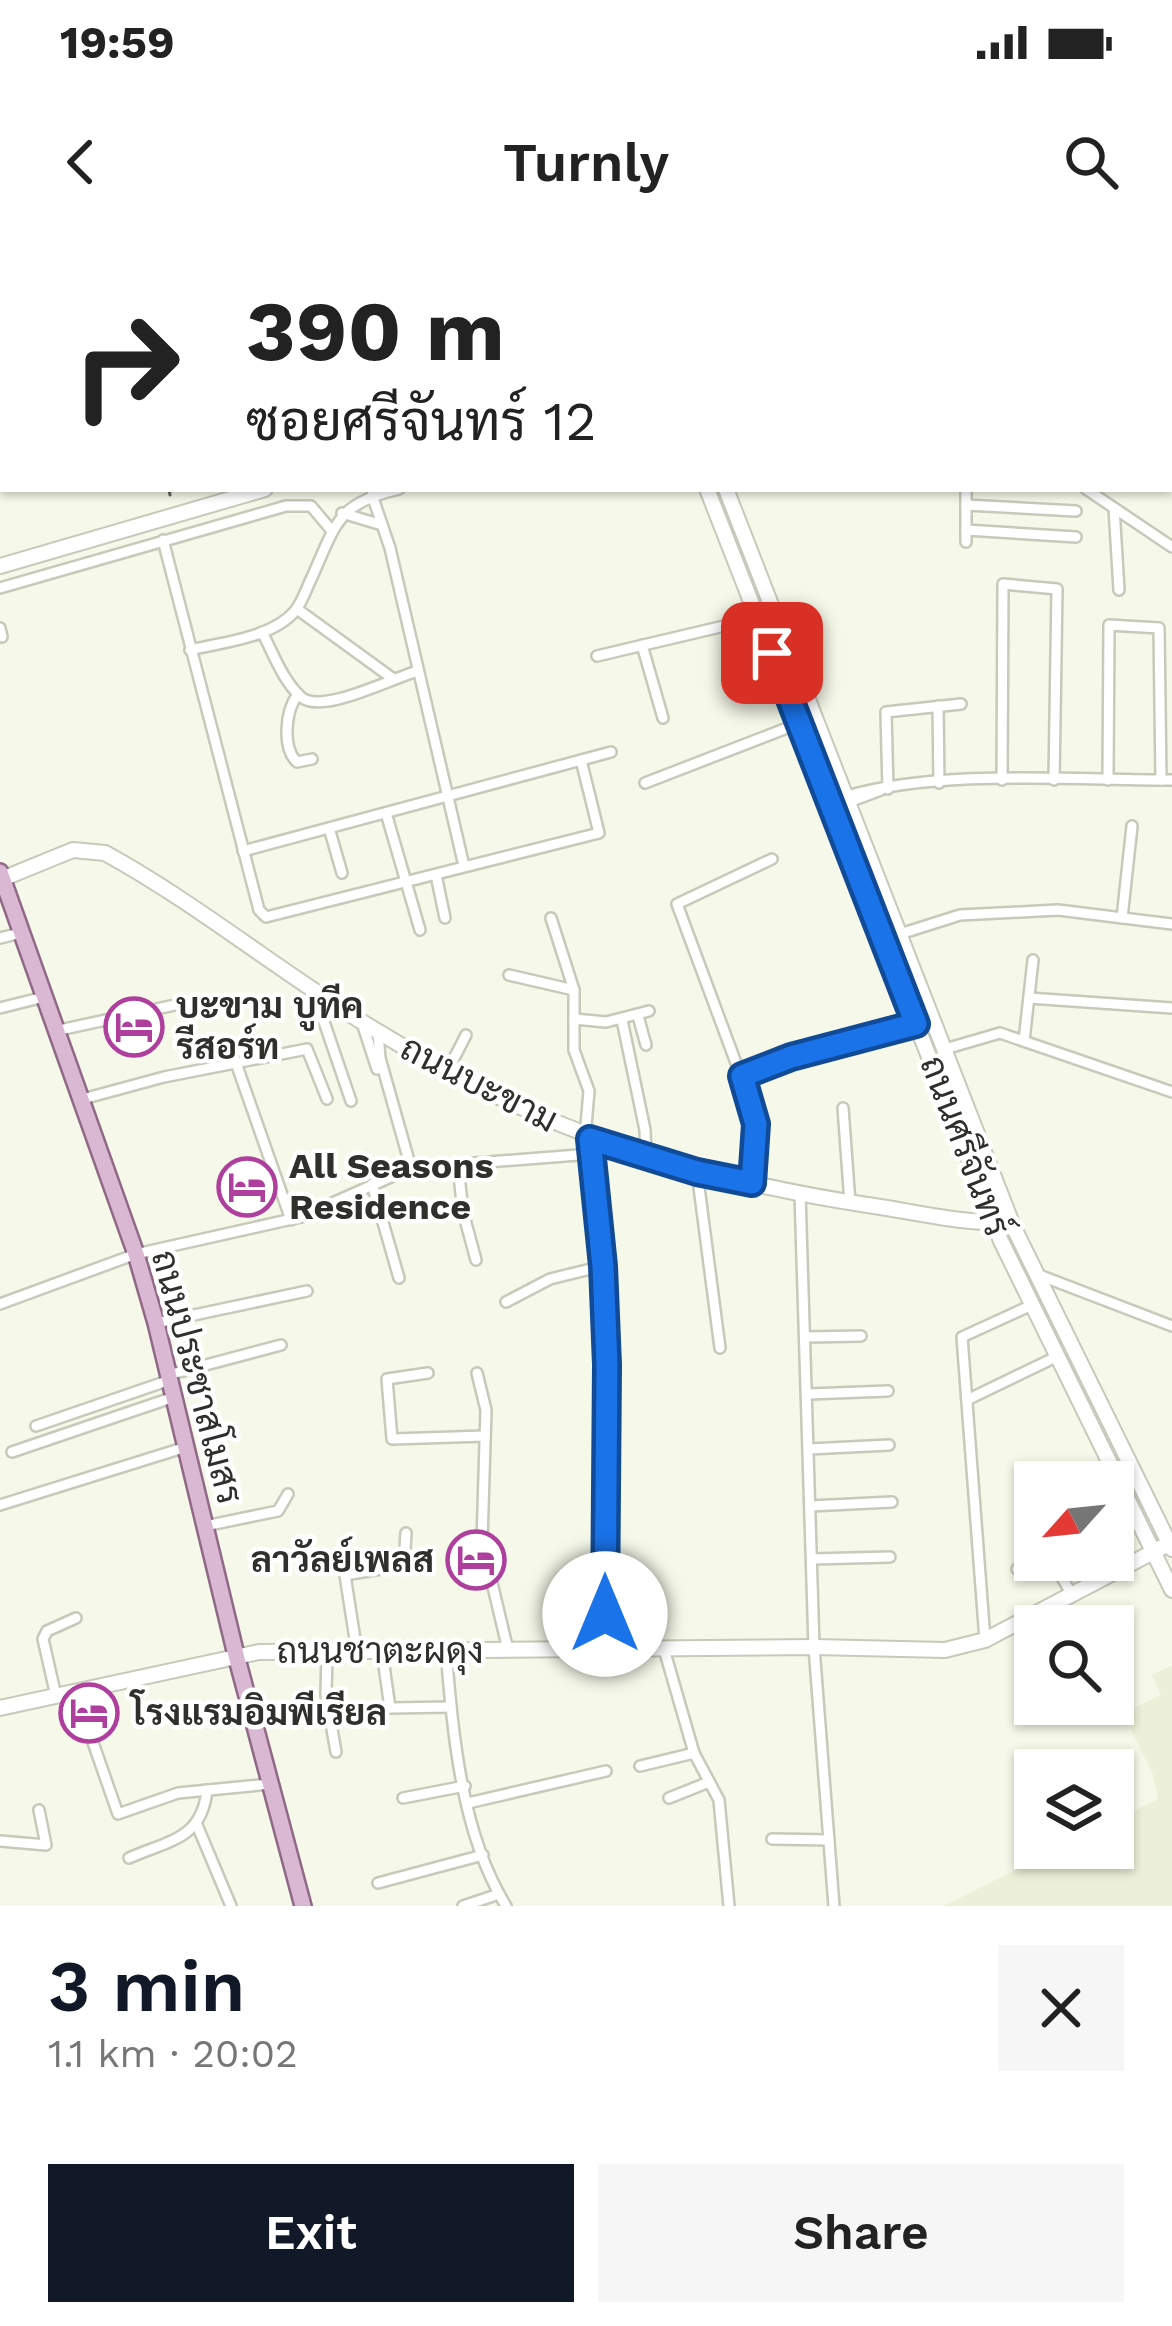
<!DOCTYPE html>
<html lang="en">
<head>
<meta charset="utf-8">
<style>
	body { margin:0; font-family:"Work Sans",Sarabun,sans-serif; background:#f6f6f6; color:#222; height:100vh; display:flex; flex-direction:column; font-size:45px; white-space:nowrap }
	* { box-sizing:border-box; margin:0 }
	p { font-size:39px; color:#767676 }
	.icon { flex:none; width:66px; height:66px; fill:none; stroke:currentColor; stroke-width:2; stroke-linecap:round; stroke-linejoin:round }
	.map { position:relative; height:1666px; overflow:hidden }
	.side { display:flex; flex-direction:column; background:#fff; flex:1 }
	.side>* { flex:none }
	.top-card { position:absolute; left:0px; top:0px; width:1173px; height:252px; box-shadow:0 3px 9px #0004; background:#fff; color:#222; overflow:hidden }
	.needle { width:78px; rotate:243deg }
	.tools { position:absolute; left:1014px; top:1221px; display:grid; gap:24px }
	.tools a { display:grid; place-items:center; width:120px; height:120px; border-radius:0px; background:#fff; box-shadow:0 3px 9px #0004; font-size:60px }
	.pin { position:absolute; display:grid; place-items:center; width:102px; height:102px; color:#fff; margin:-51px; border-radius:24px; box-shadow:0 6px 18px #0006 }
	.me { position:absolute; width:132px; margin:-66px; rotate:0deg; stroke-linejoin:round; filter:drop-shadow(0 0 9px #0008) }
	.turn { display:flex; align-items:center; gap:42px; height:252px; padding:0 48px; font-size:54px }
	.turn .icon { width:156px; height:156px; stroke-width:2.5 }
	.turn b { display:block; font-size:84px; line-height:102px }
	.round { display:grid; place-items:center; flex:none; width:126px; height:126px; border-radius:0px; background:#f6f6f6 }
	.headline { display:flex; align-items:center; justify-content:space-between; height:204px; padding:0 48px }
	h1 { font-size:72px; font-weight:600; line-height:90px; color:#111827 }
	.action { display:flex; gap:24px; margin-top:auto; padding:24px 48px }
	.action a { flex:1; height:138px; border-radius:0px; background:#111827; color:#fff; font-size:48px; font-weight:600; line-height:138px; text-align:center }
	.action a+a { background:#f6f6f6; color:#222 }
	.status { display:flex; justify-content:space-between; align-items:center; height:84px; padding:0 60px; background:#fff; direction:ltr }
	.status svg { height:33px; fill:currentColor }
	header { display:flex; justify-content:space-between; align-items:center; height:156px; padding:0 48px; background:#fff; font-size:54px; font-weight:600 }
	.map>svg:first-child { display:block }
</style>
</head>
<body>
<div class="status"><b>19:59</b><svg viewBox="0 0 49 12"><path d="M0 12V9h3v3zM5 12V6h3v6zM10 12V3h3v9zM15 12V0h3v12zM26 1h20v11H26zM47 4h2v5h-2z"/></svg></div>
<header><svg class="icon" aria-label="back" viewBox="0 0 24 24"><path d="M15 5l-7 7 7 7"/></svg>Turnly<svg class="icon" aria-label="search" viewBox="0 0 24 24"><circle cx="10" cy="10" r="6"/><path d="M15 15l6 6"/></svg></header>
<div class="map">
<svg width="1172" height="1666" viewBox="0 0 1172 1666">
	<rect width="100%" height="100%" fill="#f6f8e9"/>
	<g fill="#ecf0d9">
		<path d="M0,0H597L598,3H3V189Z"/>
		<path d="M1172,1425V1666H943L1060,1608H1113V1582L1158,1559L1153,1535L1123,1473L1161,1455L1152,1435Z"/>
	</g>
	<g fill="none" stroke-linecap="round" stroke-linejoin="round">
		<defs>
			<g id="street">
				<path d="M708,3L722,0"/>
				<path d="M1014,3L1015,0"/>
				<path d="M1170,84L1172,81"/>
				<path d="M1170,220L1172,221"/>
				<path d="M966,249V302"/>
				<path d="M1086,249L1172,307"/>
				<path d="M372,255L390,308L464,626"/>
				<path d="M966,265L1076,271"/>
				<path d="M1114,268L1119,350"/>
				<path d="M342,273L382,285"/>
				<path d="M966,290L1076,297"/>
				<path d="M163,300L259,670L266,677L599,593L581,520"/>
				<path d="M0,348L286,266H311L332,291"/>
				<path d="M297,369L392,438"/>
				<path d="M0,388L2,397"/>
				<path d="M262,392C273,413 283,441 301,457C322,475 392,438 418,431"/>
				<path d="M642,405L663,478"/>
				<path d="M190,410C223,402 272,398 295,371C303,361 307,347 312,337C336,284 337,263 399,249"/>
				<path d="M597,416L758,378"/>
				<path d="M298,454C285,471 282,508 297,522L312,519"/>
				<path d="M938,466L939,543"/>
				<path d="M1002,540L1003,344L1057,349L1054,540"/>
				<path d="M1108,540L1109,385L1159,388L1161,540"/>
				<path d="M645,543L800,483"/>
				<path d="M888,549L886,472L961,464"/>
				<path d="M847,556C943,529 1071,540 1172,540"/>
				<path d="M849,562L881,550"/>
				<path d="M386,573L420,690"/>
				<path d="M329,588L342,633"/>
				<path d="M243,611L611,512"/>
				<path d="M436,635L445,678"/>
				<path d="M551,678L574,750V810L589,851L585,897"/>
				<path d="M1122,678L1132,586"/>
				<path d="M900,694L960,675L1058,670L1172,684"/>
				<path d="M0,698L21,693"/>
				<path d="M509,735L574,750"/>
				<path d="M318,754L319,767L351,861"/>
				<path d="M1029,758L1172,768"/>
				<path d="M0,768L44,757"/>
				<path d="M638,776L646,805"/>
				<path d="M574,779L606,782L649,771"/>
				<path d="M622,780L645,890L646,917"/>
				<path d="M362,783L377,829"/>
				<path d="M55,791L184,763"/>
				<path d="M378,793L380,818L411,928"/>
				<path d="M1024,801L1033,720"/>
				<path d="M945,809L1000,793L1172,852"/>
				<path d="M236,823L291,980"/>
				<path d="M447,832L466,795"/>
				<path d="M742,835L791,817L917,784"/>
				<path d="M79,860L164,837L307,809L327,859"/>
				<path d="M843,868L850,963"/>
				<path d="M591,914C609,1081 606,1243 605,1412"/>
				<path d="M458,926L463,972L476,1020"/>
				<path d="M697,932L720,1108"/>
				<path d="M752,943L756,884L752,866L677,664L772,619"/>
				<path d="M372,944L399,1038"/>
				<path d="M800,954L814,1407L834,1666"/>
				<path d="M1039,1035L1172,1086"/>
				<path d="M506,1062L550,1039L603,1026"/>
				<path d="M0,1064L136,1014L301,977L411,928L591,914"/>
				<path d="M156,1083L307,1051"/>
				<path d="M806,1097L861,1096"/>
				<path d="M428,1133L387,1139L392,1199L485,1196"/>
				<path d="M477,1133L486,1170L482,1301L508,1410"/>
				<path d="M168,1135L281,1105"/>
				<path d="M808,1154L888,1151"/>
				<path d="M967,1160L1058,1116"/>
				<path d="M36,1186L170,1140"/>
				<path d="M809,1209L889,1205"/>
				<path d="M12,1212L174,1157"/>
				<path d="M0,1265L186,1207"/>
				<path d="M810,1266L892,1262"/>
				<path d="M205,1286L278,1271L288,1254"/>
				<path d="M812,1319L890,1317"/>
				<path d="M1052,1320L1072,1355"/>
				<path d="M1017,1329L1038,1320"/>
				<path d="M985,1400L962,1097L1032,1065"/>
				<path d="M664,1409L694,1513L719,1560L729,1666"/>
				<path d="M446,1411C453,1494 461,1593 506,1666"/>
				<path d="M327,1412L326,1455L336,1512"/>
				<path d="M357,1412L345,1335L404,1325L406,1293"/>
				<path d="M382,1412L390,1468L451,1467"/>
				<path d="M75,1451L118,1574L178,1553L270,1544"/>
				<path d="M56,1456L43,1399L47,1391L76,1378"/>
				<path d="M640,1526L694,1513"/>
				<path d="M403,1558L465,1546"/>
				<path d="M669,1558L709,1542"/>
				<path d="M468,1563L606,1531"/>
				<path d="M197,1585L231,1666"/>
				<path d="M772,1599L829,1600"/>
				<path d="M0,1601L46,1605L39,1570"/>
				<path d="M129,1618C170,1600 202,1599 207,1550"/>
				<path d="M378,1643L483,1615"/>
				<path d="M463,1666L499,1654"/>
			</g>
			<g id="secondary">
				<path d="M608,0L609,3"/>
				<path d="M627,0L628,3"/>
				<path d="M1057,0L1062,3"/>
				<path d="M1170,70L1172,72"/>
				<path d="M707,249L1001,1001L1172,1350"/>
				<path d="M726,249L1013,986L1172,1309"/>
				<path d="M0,326L265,249"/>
				<path d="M2,639L73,610L105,613C198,664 281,733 372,788C534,888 686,938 874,966C915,972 958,983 1000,982"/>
				<path d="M0,1468L259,1412L814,1407L945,1410L985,1400L1172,1302"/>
			</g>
			<path id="primary" d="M0,632L136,1014L156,1083L236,1415L303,1666"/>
		</defs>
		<use href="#street" stroke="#c7c9bb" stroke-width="14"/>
		<use href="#secondary" stroke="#c7c9bb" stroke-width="18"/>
		<use href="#primary" stroke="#8f6985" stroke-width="20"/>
		<use href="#street" stroke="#fff" stroke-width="9"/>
		<use href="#secondary" stroke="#fff" stroke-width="14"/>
		<use href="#primary" stroke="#dab7d3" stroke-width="15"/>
		<g stroke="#60625a" stroke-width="3">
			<path d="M568,3L575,0"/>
			<path d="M169,249L170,255"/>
		</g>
	</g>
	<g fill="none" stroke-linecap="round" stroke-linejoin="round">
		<defs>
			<path id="route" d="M605,1374L607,1125L603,1026L590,899L697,932L752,943L756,884L742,836L791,817L916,784L772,413"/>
		</defs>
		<use href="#route" stroke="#114b97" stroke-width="30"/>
		<use href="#route" stroke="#1a73e8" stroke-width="21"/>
	</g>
	<defs>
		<symbol id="hotel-ring" viewBox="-11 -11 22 22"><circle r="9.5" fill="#fff" stroke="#ae3f9d" stroke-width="1.5"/><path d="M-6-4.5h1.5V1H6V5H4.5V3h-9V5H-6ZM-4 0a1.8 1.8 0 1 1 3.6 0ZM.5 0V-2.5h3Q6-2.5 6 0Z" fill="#ae3f9d"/></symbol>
	</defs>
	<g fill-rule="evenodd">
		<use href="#hotel-ring" x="101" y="754" width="66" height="66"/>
		<use href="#hotel-ring" x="214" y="914" width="66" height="66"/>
		<use href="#hotel-ring" x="443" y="1287" width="66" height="66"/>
		<use href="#hotel-ring" x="56" y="1440" width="66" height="66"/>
	</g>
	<g text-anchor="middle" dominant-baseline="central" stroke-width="9" stroke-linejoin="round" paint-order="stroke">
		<g font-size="36" font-weight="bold" fill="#2f302b" stroke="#fff" text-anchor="start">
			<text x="176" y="766">บะขาม บูทีค<tspan x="176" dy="41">รีสอร์ท</tspan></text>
			<text x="289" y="926">All Seasons<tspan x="289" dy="41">Residence</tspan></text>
			<text x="434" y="1320" text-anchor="end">ลาวัลย์เพลส</text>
			<text x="131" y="1473">โรงแรมอิมพีเรียล</text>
		</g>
		<g font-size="36" fill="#2f302b" stroke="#fff">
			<text transform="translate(479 844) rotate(27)">ถนนบะขาม</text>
			<text transform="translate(965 906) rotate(69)">ถนนศรีจันทร์</text>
			<text transform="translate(197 1137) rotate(75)">ถนนประชาสโมสร</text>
			<text x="380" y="1411">ถนนชาตะผดุง</text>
		</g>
	</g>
</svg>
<div class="tools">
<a><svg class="needle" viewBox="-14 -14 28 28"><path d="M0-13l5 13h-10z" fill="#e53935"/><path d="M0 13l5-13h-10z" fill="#767676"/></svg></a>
<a><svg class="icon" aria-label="search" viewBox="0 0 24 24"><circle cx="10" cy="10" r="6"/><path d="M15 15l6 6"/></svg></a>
<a><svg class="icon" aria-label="layers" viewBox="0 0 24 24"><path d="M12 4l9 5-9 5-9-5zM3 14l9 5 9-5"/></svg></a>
</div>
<div class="pin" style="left:772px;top:413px;background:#d93025"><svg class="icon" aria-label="arrive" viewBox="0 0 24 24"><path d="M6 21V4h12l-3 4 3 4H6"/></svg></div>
<svg class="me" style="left:605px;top:1374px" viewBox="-20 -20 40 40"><circle r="19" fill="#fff"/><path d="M0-13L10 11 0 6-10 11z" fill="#1a73e8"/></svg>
<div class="top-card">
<div class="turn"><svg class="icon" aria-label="right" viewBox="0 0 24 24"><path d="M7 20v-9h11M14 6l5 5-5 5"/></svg><div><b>390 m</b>ซอยศรีจันทร์ 12</div></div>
</div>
</div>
<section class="side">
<div class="headline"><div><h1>3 min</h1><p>1.1 km · 20:02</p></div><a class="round"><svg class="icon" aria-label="close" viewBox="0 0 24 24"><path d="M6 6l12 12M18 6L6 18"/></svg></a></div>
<div class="action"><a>Exit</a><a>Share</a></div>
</section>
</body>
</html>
